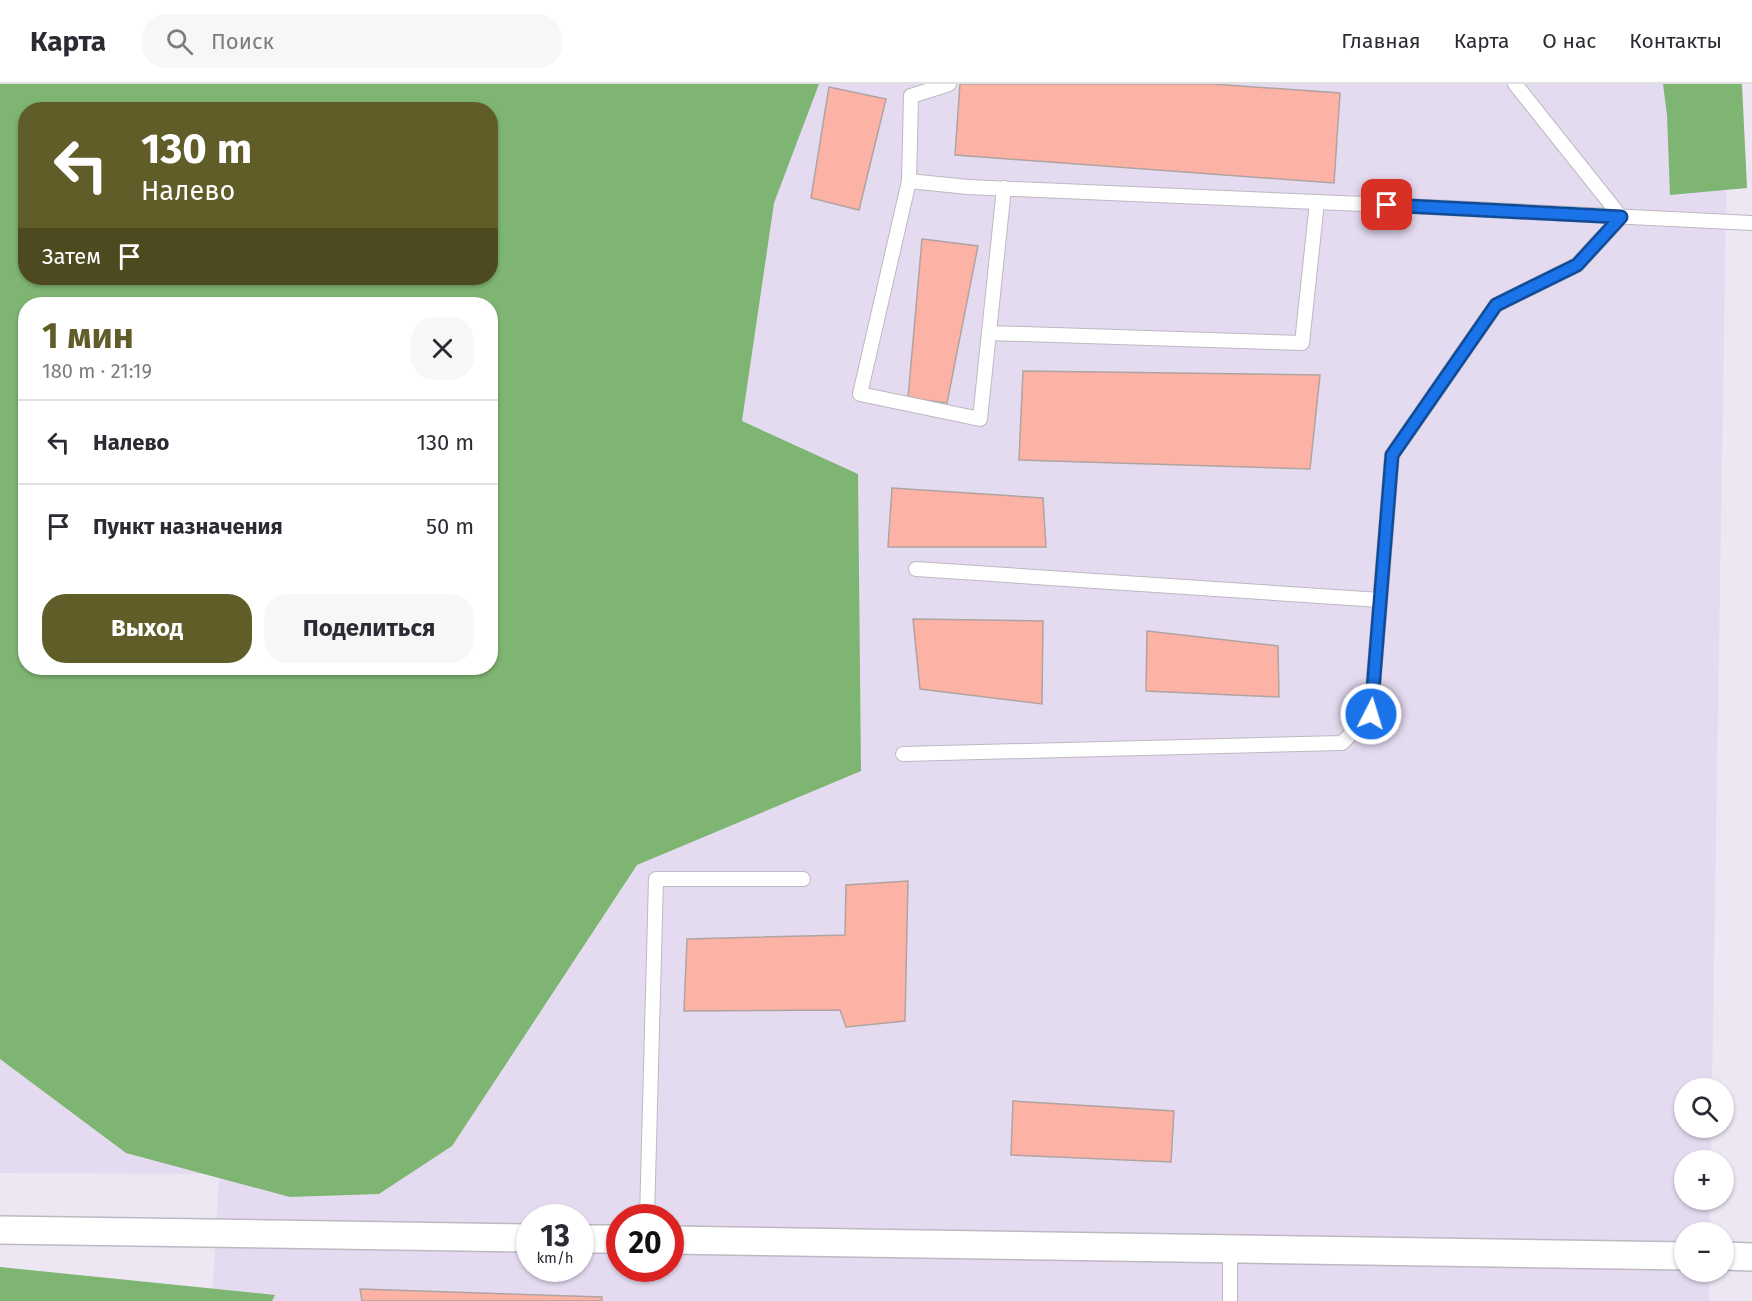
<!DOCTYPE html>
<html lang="ru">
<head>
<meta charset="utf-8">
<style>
	body { margin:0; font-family:"Fira Sans",sans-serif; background:#f7f7f7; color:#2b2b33; height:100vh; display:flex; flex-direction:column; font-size:22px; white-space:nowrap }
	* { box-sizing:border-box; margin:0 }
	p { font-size:20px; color:#7c7c81 }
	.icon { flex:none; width:33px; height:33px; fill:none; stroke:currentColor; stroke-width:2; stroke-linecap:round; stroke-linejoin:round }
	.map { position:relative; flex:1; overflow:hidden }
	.sheet { position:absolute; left:18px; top:213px; width:480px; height:378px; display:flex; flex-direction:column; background:#fff; border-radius:24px; box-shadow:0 2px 4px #0004 }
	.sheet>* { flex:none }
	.hud { position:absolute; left:18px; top:18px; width:480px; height:183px; border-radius:24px; box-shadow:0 2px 4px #0004; background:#615d29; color:#fff; overflow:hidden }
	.buttons { position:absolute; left:1674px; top:994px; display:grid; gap:12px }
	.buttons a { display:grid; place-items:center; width:60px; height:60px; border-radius:50%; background:#fff; box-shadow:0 2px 4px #0004; font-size:30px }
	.speed { position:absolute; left:516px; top:1120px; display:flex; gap:12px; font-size:30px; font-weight:700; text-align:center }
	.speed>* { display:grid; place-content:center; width:78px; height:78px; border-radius:50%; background:#fff; box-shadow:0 2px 4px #0004; line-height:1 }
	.speed small { font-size:15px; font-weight:400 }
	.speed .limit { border:9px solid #d22; background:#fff; color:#111 }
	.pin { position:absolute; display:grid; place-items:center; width:51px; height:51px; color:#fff; margin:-26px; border-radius:12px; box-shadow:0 3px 9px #0006 }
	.me { position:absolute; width:66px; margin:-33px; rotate:5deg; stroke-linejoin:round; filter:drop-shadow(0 0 4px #0008) }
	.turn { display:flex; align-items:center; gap:21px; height:126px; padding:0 24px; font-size:27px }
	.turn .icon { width:78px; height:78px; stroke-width:2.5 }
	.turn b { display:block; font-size:42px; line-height:51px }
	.then { display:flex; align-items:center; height:57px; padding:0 24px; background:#0003; gap:12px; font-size:22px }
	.round { display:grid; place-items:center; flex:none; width:63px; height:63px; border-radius:24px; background:#f7f7f7 }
	.head { display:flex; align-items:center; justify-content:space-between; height:102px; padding:0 24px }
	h1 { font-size:36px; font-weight:700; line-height:45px; color:#615d29 }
	.action { display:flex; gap:12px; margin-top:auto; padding:12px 24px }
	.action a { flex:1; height:69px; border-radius:24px; background:#615d29; color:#fff; font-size:24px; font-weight:700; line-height:69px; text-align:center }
	.action a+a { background:#f7f7f7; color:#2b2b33 }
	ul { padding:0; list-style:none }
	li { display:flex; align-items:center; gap:18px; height:84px; padding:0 24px; border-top:2px solid #e1e1e2 }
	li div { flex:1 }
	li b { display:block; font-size:22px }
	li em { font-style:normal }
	header { display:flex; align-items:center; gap:36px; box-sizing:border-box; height:84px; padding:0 30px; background:#fff; border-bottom:2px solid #e1e1e2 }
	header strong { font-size:28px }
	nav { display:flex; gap:33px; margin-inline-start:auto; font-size:21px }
	.search { width:420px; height:54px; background:#f7f7f7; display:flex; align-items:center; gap:15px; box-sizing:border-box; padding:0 21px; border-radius:24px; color:#7c7c81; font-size:22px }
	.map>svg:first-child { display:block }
</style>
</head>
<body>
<header>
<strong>Карта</strong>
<div class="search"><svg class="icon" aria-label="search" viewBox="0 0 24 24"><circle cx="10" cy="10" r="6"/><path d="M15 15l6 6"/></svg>Поиск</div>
<nav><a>Главная</a><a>Карта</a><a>О нас</a><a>Контакты</a></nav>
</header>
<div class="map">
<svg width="1752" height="1217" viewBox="0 0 1752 1217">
	<rect width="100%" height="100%" fill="#ece7f2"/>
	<path fill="#e5dbf0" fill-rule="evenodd" d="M0,0H1728L1712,1005H1684V1044H1711V1077H1684V1116H1710V1149H1684V1188H1709V1217H212L219,1090L0,1089ZM26,26H490V194H26ZM26,220H490V584H26ZM530,1134H580V1185H530ZM620,1134H670V1185H620Z"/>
	<g fill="#7fb572" fill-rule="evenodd">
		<path d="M0,0H819L774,119L742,337L858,390L861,687L637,781L452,1062L379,1110L290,1113L126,1069L0,975ZM26,26H490V194H26ZM26,220H490V584H26Z"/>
		<path d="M1663,0H1742L1747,104L1670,111L1667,31Z"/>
		<path d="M0,1183L275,1211L272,1217H0Z"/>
	</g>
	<g fill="#fcb3a5" stroke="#b0a3a1" stroke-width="1.5">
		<path d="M960,0H1212L1340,9L1334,99L955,71Z"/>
		<path d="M829,3L886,15L859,126L811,114Z"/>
		<path d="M922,155L978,162L947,319L908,314Z"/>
		<path d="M1023,287L1320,291L1310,385L1019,376Z"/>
		<path d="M892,404L1043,414L1046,463H888Z"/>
		<path d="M913,535L1043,537L1042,620L920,605Z"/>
		<path d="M1147,547L1278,562L1279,613L1146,607Z"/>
		<path d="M908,797L905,937L846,943L840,926L684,927L687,855L845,851L846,801Z"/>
		<path d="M1013,1017L1174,1027L1171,1078L1011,1071Z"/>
		<path d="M360,1205L602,1213V1217H362Z"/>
	</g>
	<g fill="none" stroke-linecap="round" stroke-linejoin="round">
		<defs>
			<g id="service">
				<path d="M949,0L911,12L909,97L860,310L980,335L1004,104"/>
				<path d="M909,97L968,103L1387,121L1752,139"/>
				<path d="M989,249L1302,259L1317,118"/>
				<path d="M916,485L1380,516"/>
				<path d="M903,670L1342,659L1371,630L1392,371L1496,221L1577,181L1621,133L1515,0"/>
				<path d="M647,1134L656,795H803"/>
				<path d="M1230,1217V1165"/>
			</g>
			<g id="minor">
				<path d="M0,1146L530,1154"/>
				<path d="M580,1155H620"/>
				<path d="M670,1156L1684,1172"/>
				<path d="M1724,1172L1752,1173"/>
			</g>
		</defs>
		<use href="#service" stroke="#bdb8c2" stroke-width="16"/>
		<use href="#minor" stroke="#bdb8c2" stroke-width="30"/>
		<use href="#service" stroke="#fff" stroke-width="14"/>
		<use href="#minor" stroke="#fff" stroke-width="27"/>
	</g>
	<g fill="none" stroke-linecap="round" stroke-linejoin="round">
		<defs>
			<path id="route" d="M1371,630L1392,371L1496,221L1577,181L1621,133L1387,121"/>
		</defs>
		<use href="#route" stroke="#114b97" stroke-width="15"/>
		<use href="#route" stroke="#1a73e8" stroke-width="10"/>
	</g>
</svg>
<div class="buttons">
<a><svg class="icon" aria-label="search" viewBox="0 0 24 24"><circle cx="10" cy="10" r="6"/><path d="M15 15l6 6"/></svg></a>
<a>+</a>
<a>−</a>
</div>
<div class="speed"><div>13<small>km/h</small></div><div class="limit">20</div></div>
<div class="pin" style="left:1387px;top:121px;background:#d93025"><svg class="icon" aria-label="arrive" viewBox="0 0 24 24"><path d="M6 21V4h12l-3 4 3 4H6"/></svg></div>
<svg class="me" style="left:1371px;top:630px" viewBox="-20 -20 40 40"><circle r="17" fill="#1a73e8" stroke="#fff" stroke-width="3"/><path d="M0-11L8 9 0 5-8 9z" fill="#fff"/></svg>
<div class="hud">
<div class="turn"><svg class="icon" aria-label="left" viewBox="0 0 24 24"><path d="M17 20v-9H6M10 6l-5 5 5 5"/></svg><div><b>130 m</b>Налево</div></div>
<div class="then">Затем<svg class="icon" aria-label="arrive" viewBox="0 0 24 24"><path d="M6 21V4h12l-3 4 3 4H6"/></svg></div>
</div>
<section class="sheet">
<div class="head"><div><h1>1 мин</h1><p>180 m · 21:19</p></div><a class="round"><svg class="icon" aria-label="close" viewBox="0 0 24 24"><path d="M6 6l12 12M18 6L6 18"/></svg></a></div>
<ul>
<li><svg class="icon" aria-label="left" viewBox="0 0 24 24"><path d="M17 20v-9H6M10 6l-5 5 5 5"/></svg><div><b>Налево</b></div><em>130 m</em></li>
<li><svg class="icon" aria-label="arrive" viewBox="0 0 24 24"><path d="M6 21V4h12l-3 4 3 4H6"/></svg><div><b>Пункт назначения</b></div><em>50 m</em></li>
</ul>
<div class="action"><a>Выход</a><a>Поделиться</a></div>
</section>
</div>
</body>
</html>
